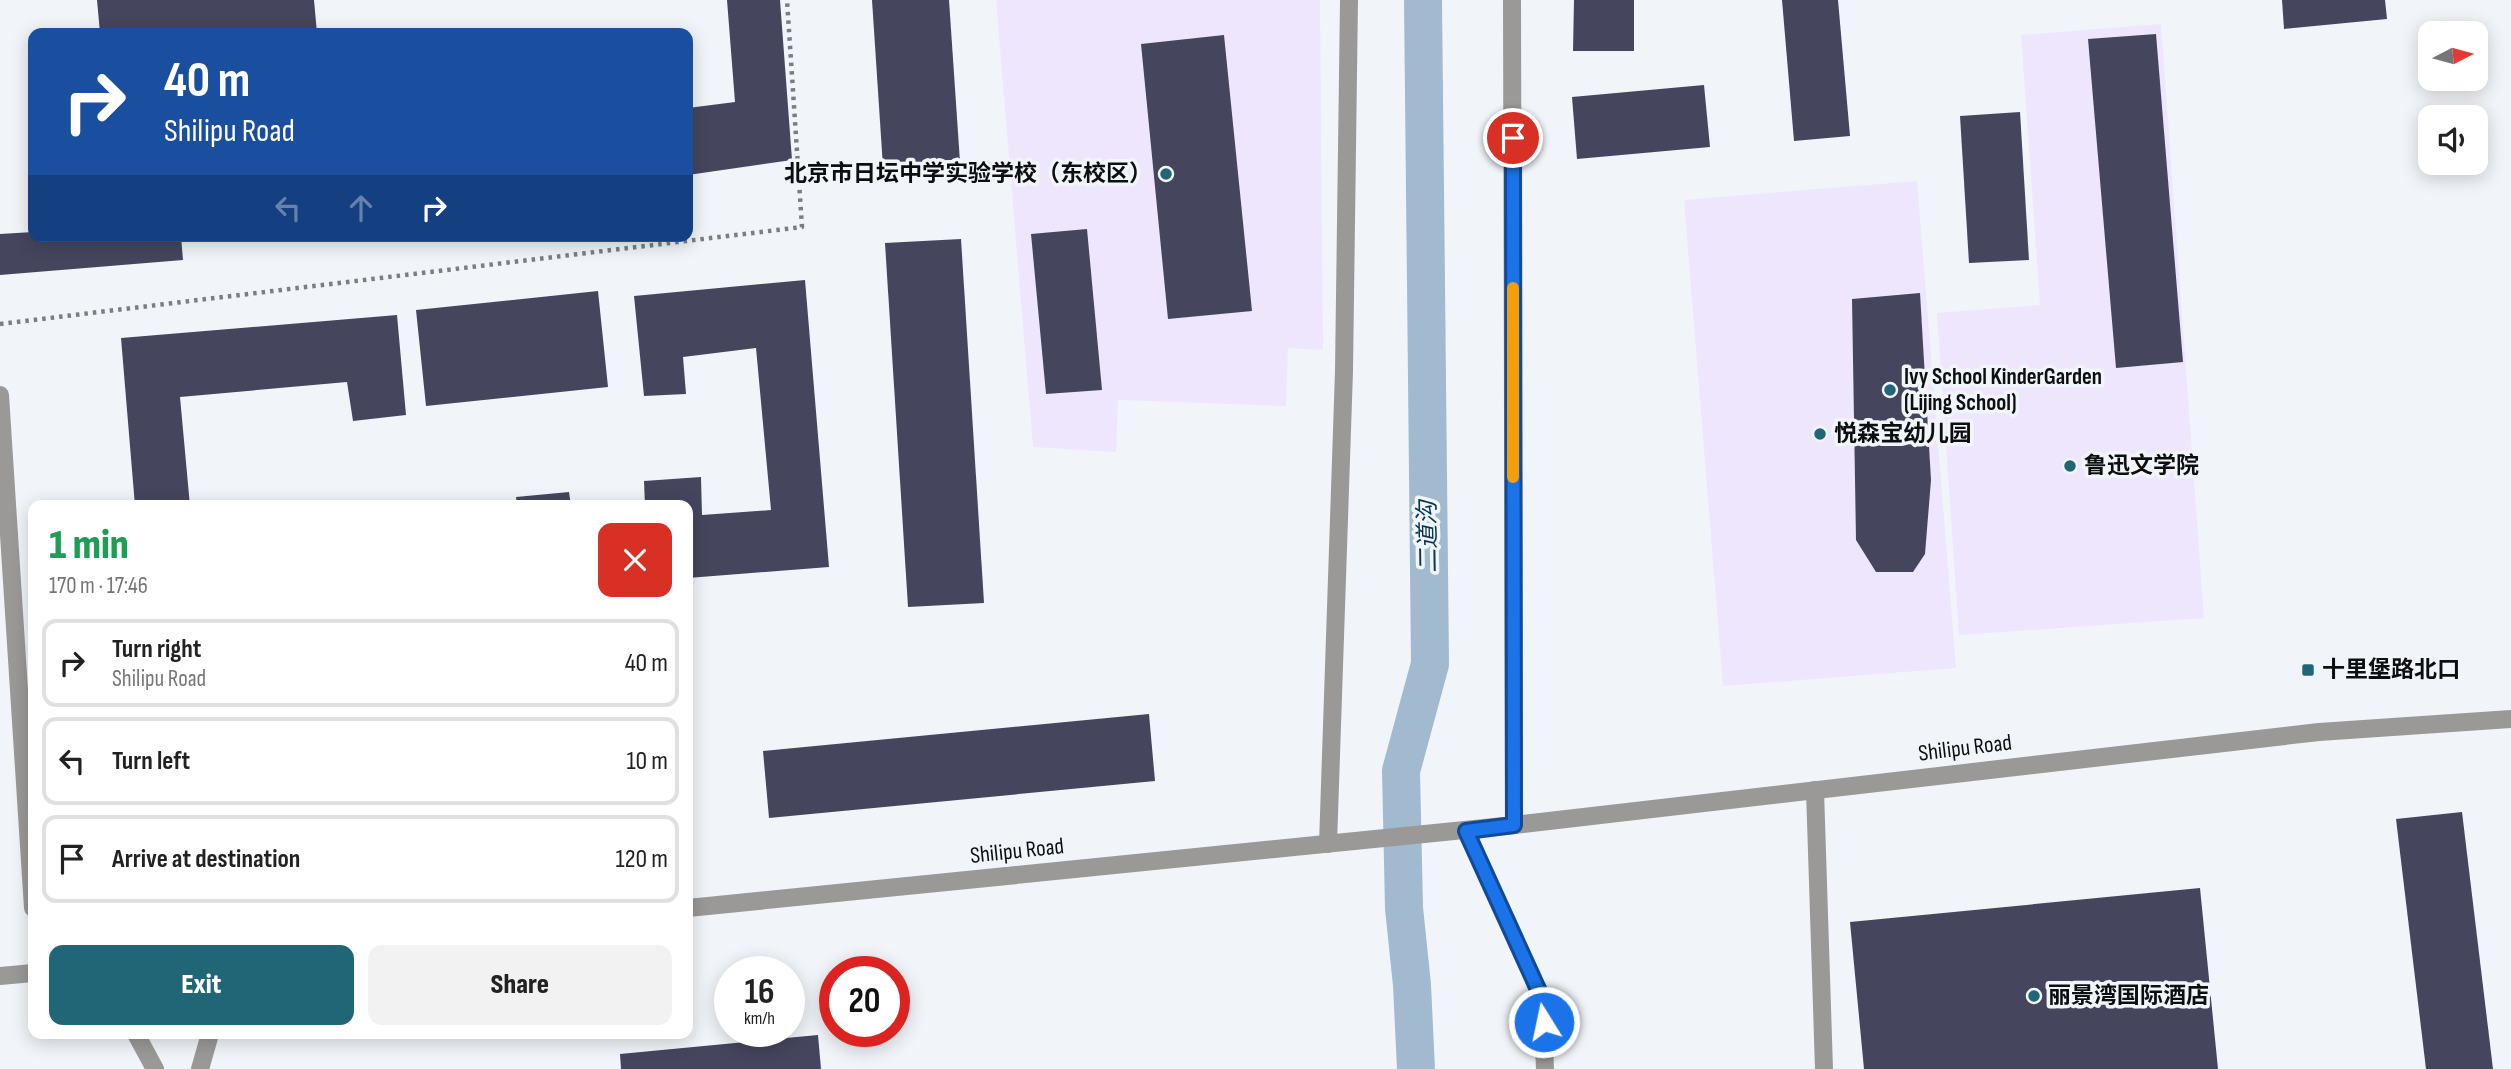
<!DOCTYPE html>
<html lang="en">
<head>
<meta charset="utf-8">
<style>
	body { margin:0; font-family:"Sofia Sans Condensed","Noto Sans SC",sans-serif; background:#f2f2f2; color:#222; height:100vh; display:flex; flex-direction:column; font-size:26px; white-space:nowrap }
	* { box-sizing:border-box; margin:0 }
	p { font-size:23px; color:#767676 }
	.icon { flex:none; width:38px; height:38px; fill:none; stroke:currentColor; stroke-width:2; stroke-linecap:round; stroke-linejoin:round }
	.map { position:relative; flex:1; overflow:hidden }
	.panel { position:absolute; left:28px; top:500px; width:665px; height:539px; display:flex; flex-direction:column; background:#fff; border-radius:14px; box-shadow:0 4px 18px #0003 }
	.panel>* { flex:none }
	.top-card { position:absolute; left:28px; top:28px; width:665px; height:214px; border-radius:14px; box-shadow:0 4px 18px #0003; background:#1a4fa0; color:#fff; overflow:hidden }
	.needle { width:46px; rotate:84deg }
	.buttons { position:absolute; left:2418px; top:21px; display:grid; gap:14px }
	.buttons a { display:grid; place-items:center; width:70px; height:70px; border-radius:14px; background:#fff; box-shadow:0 4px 18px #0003; font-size:35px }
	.speed { position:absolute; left:714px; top:956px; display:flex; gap:14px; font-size:35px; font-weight:700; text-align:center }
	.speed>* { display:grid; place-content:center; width:91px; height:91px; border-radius:50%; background:#fff; box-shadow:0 4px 18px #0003; line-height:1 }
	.speed small { font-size:18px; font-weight:400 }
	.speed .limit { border:10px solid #d22; background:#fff; color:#111 }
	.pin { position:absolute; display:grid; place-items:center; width:60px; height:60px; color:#fff; margin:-30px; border:4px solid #fff; border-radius:50%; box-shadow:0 2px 7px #0007 }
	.me { position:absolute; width:77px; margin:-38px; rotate:350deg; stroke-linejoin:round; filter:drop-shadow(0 0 5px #0008) }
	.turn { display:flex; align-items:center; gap:24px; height:147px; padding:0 21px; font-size:32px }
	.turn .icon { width:91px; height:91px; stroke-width:2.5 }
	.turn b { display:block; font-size:49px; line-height:60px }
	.lanes { display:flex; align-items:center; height:66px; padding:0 21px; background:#0003; justify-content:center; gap:35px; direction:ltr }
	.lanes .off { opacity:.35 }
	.round { display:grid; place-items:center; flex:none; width:74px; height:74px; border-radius:14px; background:#f2f2f2 }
	.overview { display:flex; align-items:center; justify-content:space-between; height:119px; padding:0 21px }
	h1 { font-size:42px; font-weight:800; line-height:52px; color:#1e9e55 }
	.button { display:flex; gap:14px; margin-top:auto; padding:14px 21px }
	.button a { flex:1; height:80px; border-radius:14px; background:#206676; color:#fff; font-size:28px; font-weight:800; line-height:80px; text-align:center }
	.button a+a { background:#f2f2f2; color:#222 }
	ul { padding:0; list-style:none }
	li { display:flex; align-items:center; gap:21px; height:88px; margin:0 14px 10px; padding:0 7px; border:4px solid #e0e0e0; border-radius:14px }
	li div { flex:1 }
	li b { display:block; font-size:26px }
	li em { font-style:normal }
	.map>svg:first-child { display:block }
</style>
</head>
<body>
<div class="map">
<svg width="2511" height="1069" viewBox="0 0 2511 1069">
	<rect width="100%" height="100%" fill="#f1f5f9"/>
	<g fill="#eee6fc">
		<path d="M996,0H1320L1323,350L1288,348L1286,406L1118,400L1116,452L1033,447Z"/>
		<path d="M2161,24L2204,618L1959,635L1937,313L2040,305L2021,35Z"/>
		<path d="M1917,181L1956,668L1723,686L1684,200Z"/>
	</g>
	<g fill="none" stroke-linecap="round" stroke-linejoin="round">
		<path stroke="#a1bad0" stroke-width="38" d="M1416,1069L1412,985L1404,908L1401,771L1430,664L1423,0"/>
	</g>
	<g fill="#45465e">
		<path d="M97,0H314L317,33H100Z"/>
		<path d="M727,0H780L792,160L688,175V108L735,102Z"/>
		<path d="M872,0H949L960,162L883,167Z"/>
		<path d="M1574,0H1634V51H1573Z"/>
		<path d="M1782,0H1838L1850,136L1794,141Z"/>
		<path d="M2282,0H2385L2387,19L2284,29Z"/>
		<path d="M2156,34L2183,362L2116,368L2088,39Z"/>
		<path d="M1224,35L1252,311L1168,319L1141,44Z"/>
		<path d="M1704,85L1710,147L1577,159L1572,97Z"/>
		<path d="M2020,112L2029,260L1969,263L1960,116Z"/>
		<path d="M1087,229L1102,390L1046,394L1031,234Z"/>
		<path d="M33,232V236H181L183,260L0,275V234Z"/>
		<path d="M961,239L984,603L908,607L885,243Z"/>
		<path d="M805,280L829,567L688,578V506H645L644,481L701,477L702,515L771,510L756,348L683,357L686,394L644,396L634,296Z"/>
		<path d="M598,291L608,387L426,406L416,310Z"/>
		<path d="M1920,293L1931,480L1925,554L1913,572H1876L1856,540L1852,299Z"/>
		<path d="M397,315L406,415L353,421L347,382L180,397L190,506H135L121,338Z"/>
		<path d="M569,492L571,506H517L516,497Z"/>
		<path d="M1149,714L1155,781L769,818L763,751Z"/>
		<path d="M2462,812L2493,1069H2426L2396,819Z"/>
		<path d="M2200,888L2218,1069H1864L1850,922Z"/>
		<path d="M818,1035L821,1069H621L620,1054Z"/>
	</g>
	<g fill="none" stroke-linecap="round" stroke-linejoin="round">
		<path stroke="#7b7e80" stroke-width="4.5" stroke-dasharray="3.5 5" stroke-linecap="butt" d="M0,324L802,227L787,0"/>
		<g stroke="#9b9998" stroke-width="18">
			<path d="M1815,790L1824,1069"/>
			<path d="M1466,831L1542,998L1545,1069"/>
		</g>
		<g stroke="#9b9998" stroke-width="18">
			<path d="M1512,0L1514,825"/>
			<path d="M0,395L33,908"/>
			<path d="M1328,844L1344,371L1349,0"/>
			<path d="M136,1034L155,1069"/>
			<path d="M200,1069L210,1034"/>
		</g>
		<g stroke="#9b9998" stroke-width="18">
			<path d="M688,908L1514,825L2319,732L2511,719"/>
			<path d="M0,976L33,973"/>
		</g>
	</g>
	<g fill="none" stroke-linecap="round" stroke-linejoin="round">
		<defs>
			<path id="route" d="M1513,138L1514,825L1466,831L1542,998L1544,1022"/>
		</defs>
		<use href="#route" stroke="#114b97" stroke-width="18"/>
		<use href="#route" stroke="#1a73e8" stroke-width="12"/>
		<path stroke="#f59e0b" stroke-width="12" d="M1513,288V477"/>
	</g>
	<g fill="#206676" stroke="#f1f5f9" stroke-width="2.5">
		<circle cx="1166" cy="174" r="7"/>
		<circle cx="1890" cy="390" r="7"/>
		<circle cx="1820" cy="434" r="7"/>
		<circle cx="2070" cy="466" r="7"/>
		<rect x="2301" y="663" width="14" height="14" rx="3.5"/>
		<circle cx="2034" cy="996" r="7"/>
	</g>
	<g text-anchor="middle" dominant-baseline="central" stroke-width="7" stroke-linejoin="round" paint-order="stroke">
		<g font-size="23" font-weight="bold" fill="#0d0e0f" stroke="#f1f5f9" text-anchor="start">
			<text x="1152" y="174" text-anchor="end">北京市日坛中学实验学校（东校区）</text>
			<text x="1904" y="377">Ivy School KinderGarden<tspan x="1904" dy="26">(Lijing School)</tspan></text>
			<text x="1834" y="434">悦森宝幼儿园</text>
			<text x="2084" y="466">鲁迅文学院</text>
			<text x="2322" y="670">十里堡路北口</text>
			<text x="2048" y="996">丽景湾国际酒店</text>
		</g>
		<g font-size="23" fill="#0d0e0f" stroke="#f1f5f9">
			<text transform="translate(1965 748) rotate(-7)">Shilipu Road</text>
			<text transform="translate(1017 851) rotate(-6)">Shilipu Road</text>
		</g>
		<g font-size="24" font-style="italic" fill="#073554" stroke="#f1f5f9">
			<text transform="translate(1428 537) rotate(-91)">二道沟</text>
		</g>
	</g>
</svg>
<div class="buttons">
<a><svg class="needle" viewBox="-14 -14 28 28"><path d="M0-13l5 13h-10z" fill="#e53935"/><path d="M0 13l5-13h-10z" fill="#767676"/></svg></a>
<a><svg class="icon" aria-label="sound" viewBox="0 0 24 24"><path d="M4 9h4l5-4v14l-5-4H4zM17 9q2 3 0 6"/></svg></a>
</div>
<div class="speed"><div>16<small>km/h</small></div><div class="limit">20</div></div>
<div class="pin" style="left:1513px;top:138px;background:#d93025"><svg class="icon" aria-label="arrive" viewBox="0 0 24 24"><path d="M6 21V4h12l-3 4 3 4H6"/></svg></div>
<svg class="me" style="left:1544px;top:1022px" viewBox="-20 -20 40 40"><circle r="17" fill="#1a73e8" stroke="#fff" stroke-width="3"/><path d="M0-11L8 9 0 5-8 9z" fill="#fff"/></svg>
<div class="top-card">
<div class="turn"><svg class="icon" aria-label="right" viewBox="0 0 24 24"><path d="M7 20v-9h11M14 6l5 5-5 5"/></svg><div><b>40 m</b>Shilipu Road</div></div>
<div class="lanes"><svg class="icon off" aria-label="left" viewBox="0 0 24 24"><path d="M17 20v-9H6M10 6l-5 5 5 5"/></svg><svg class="icon off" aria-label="ahead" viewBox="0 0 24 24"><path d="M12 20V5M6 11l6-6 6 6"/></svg><svg class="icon" aria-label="right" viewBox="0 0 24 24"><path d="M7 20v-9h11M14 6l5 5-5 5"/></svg></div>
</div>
<section class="panel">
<div class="overview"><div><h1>1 min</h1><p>170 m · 17:46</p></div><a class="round" style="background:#d93025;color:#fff"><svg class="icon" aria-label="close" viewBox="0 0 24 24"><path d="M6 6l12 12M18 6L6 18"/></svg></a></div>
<ul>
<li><svg class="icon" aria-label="right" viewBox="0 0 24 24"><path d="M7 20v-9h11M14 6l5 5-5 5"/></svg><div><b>Turn right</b><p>Shilipu Road</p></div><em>40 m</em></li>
<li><svg class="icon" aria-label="left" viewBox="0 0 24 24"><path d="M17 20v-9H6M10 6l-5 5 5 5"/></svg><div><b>Turn left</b></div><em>10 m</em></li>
<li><svg class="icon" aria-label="arrive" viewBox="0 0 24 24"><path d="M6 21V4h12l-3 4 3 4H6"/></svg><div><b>Arrive at destination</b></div><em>120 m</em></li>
</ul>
<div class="button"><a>Exit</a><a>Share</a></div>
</section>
</div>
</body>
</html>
